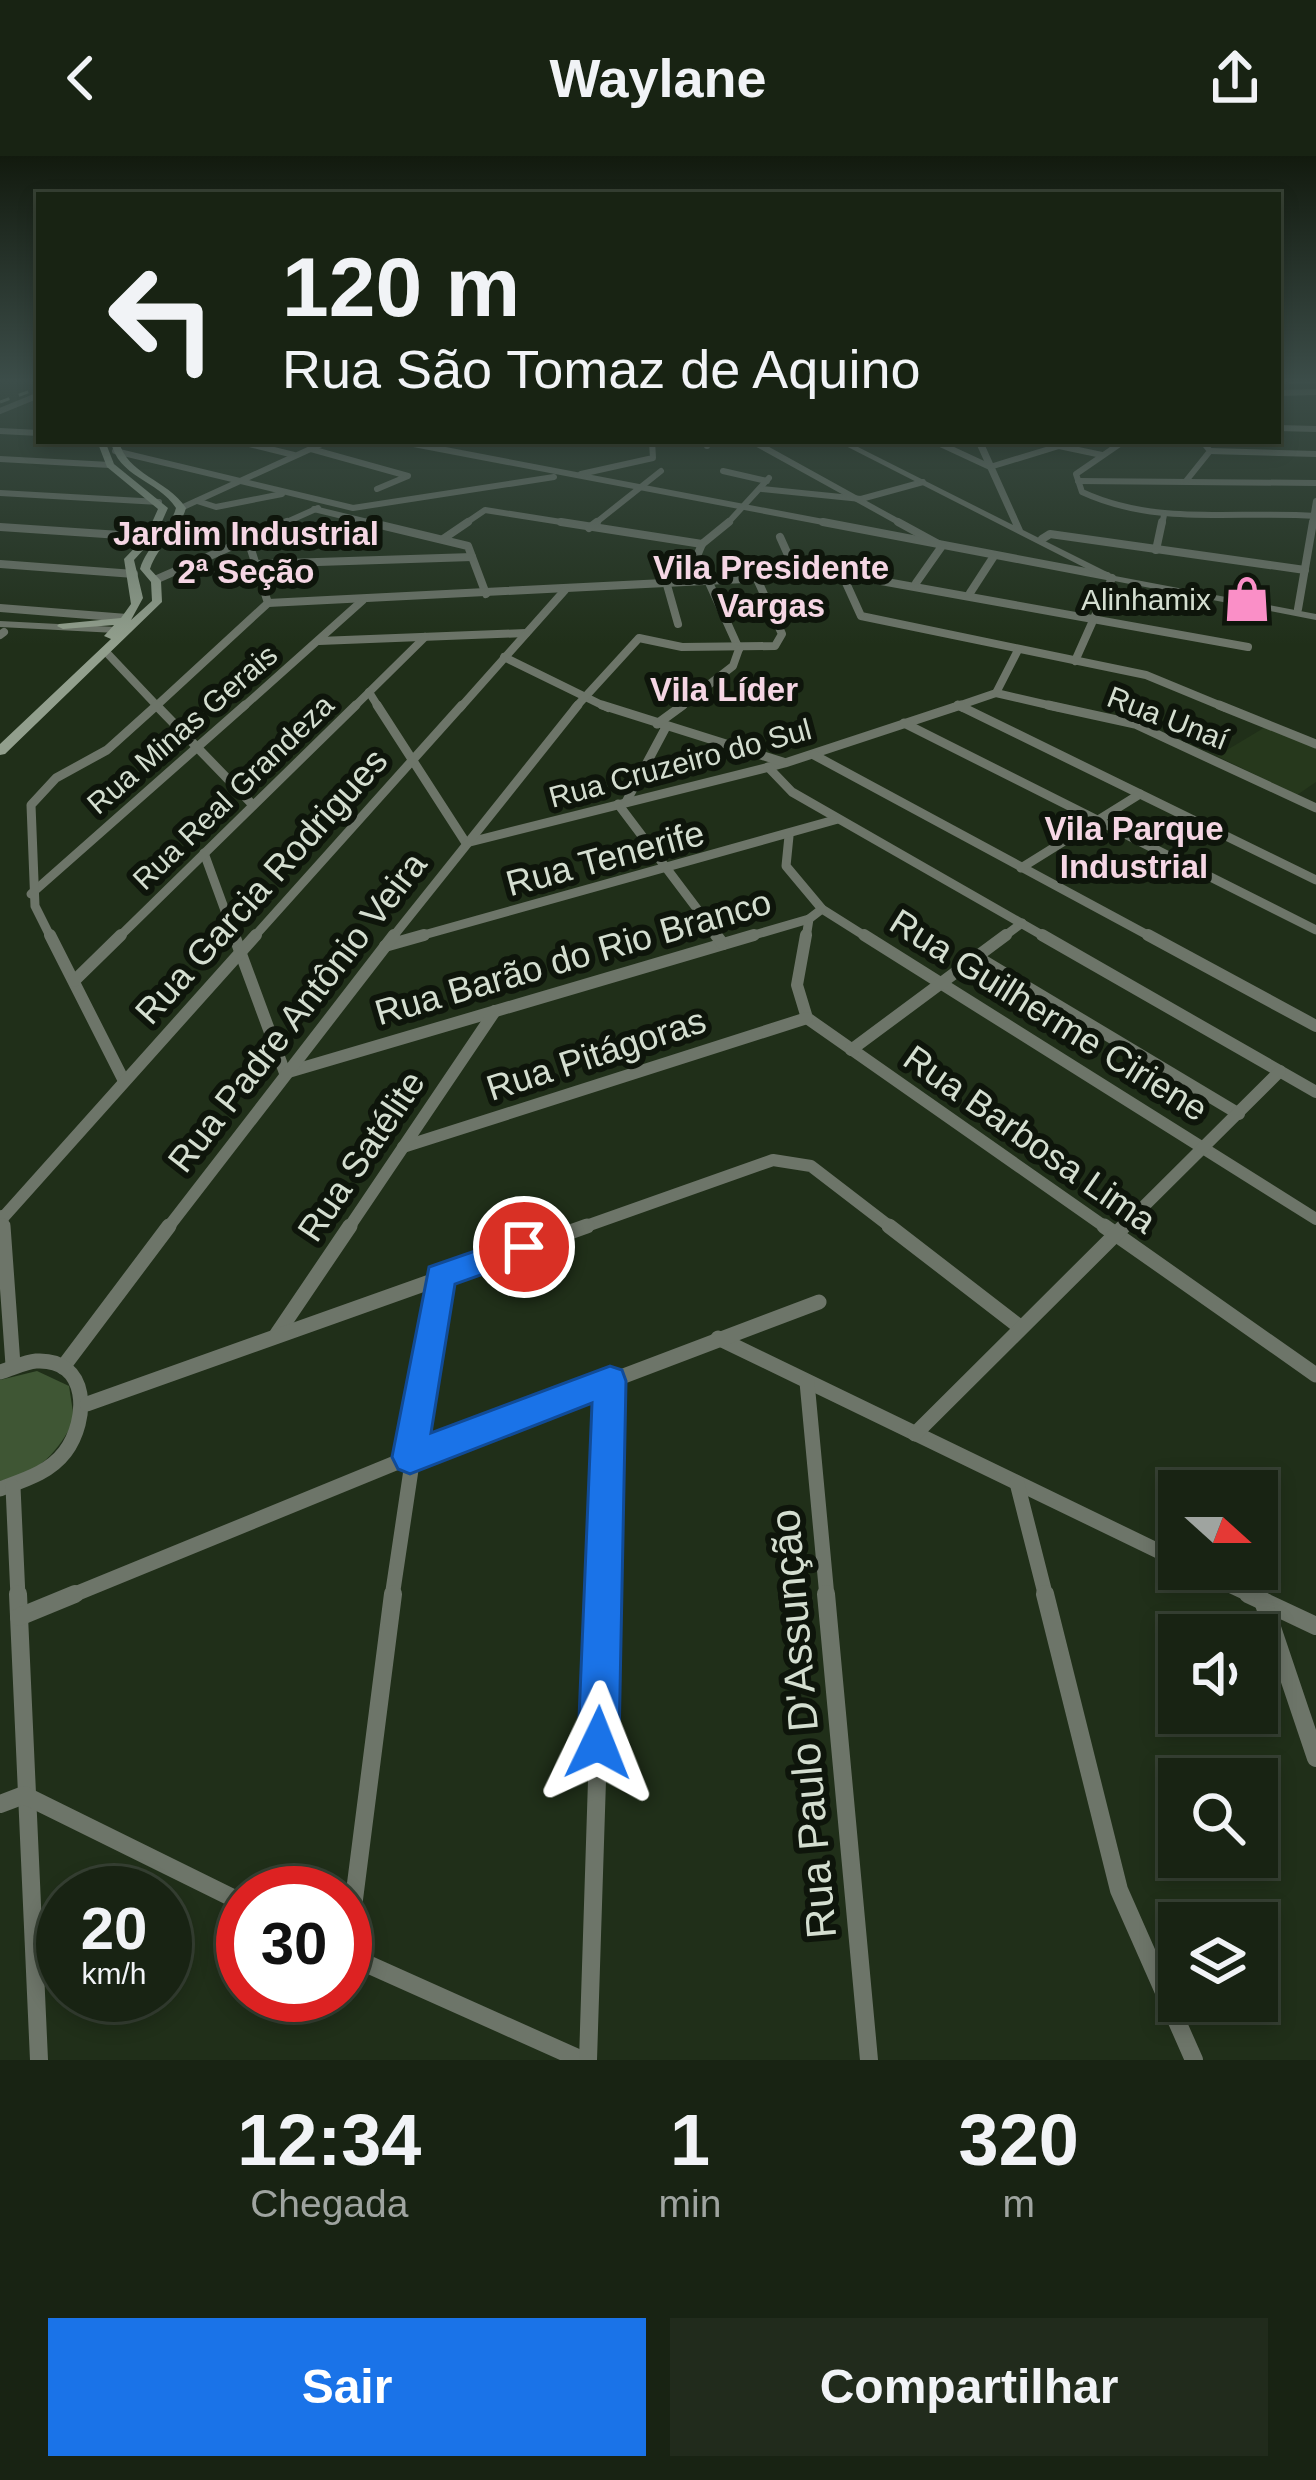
<!DOCTYPE html>
<html lang="pt">
<head>
<meta charset="utf-8">
<style>
	body { margin:0; font-family:Arial,sans-serif; background:#212b1c; color:#f1f3f6; height:100vh; display:flex; flex-direction:column; font-size:45px; white-space:nowrap }
	* { box-sizing:border-box; margin:0 }
	p { font-size:39px; color:#9fa4a0 }
	.icon { flex:none; width:66px; height:66px; fill:none; stroke:currentColor; stroke-width:2; stroke-linecap:round; stroke-linejoin:round }
	.map { position:relative; height:1904px; overflow:hidden }
	.panel { display:flex; flex-direction:column; background:#182313; flex:1 }
	.panel>* { flex:none }
	.hud { position:absolute; left:36px; top:36px; width:1245px; height:252px; border-radius:0px; box-shadow:0 6px 18px #0003,0 0 0 3px #364033; background:#182313; color:#f1f3f6; overflow:hidden }
	.needle { width:78px; rotate:111deg }
	.fabs { position:absolute; left:1158px; top:1314px; display:grid; gap:24px }
	.fabs a { display:grid; place-items:center; width:120px; height:120px; border-radius:0px; background:#182313; box-shadow:0 6px 18px #0003,0 0 0 3px #364033; font-size:60px }
	.speed { position:absolute; left:36px; top:1710px; display:flex; gap:24px; font-size:60px; font-weight:700; text-align:center }
	.speed>* { display:grid; place-content:center; width:156px; height:156px; border-radius:50%; background:#182313; box-shadow:0 6px 18px #0003,0 0 0 3px #364033; line-height:1 }
	.speed small { font-size:30px; font-weight:400 }
	.speed .limit { border:18px solid #d22; background:#fff; color:#111 }
	.pin { position:absolute; display:grid; place-items:center; width:102px; height:102px; color:#fff; margin:-51px; border:6px solid #fff; border-radius:50%; box-shadow:0 3px 12px #0007 }
	.me { position:absolute; width:132px; margin:-66px; rotate:2deg; stroke-linejoin:round; filter:drop-shadow(0 0 9px #0008) }
	.turn { display:flex; align-items:center; gap:42px; height:252px; padding:0 48px; font-size:54px }
	.turn .icon { width:156px; height:156px; stroke-width:2.5 }
	.turn b { display:block; font-size:84px; line-height:102px }
	.eta { display:flex; justify-content:space-evenly; align-items:center; height:204px; text-align:center }
	.eta b { font-size:72px; font-weight:600; line-height:84px }
	.cta { display:flex; gap:24px; margin-top:auto; padding:24px 48px }
	.cta a { flex:1; height:138px; border-radius:0px; background:#1a73e8; color:#fff; font-size:48px; font-weight:600; line-height:138px; text-align:center }
	.cta a+a { background:#212b1c; color:#f1f3f6 }
	header { display:flex; justify-content:space-between; align-items:center; height:156px; padding:0 48px; background:#182313; font-size:54px; font-weight:600 }
	.map>svg:first-child { display:block }
</style>
</head>
<body>
<header><svg class="icon" aria-label="back" viewBox="0 0 24 24"><path d="M15 5l-7 7 7 7"/></svg>Waylane<svg class="icon" aria-label="share" viewBox="0 0 24 24"><path d="M12 15V3M7 8l5-5 5 5M5 13v7h14v-7"/></svg></header>
<div class="map">
<svg width="1316" height="1904" viewBox="0 0 1316 1904">
	<rect width="100%" height="100%" fill="#202f19"/>
	<path fill="#26381c" d="M1267,570L1316,592V626L1297,639L1217,600Z"/>
	<path fill="#3f5634" d="M37,1215L69,1230L74,1263C60,1295 36,1320 0,1325V1224Z"/>
	<g fill="none" stroke-linecap="round" stroke-linejoin="round">
		<g stroke="#6d7569" stroke-width="6">
			<path d="M1290,225L1316,224"/>
			<path d="M1278,237L1316,236"/>
			<path d="M0,255L39,239"/>
			<path d="M1278,272L1316,273"/>
			<path d="M0,275L39,277"/>
			<path d="M237,285L294,299"/>
			<path d="M398,285L839,369"/>
			<path d="M707,285V290"/>
			<path d="M752,285L904,369"/>
			<path d="M934,285L990,311L1059,290L1102,299"/>
			<path d="M1124,285L1076,318L1082,336C1158,371 1236,354 1316,360"/>
			<path d="M311,293L408,320L377,333"/>
			<path d="M115,295L353,352L554,321"/>
			<path d="M1210,295L1316,298"/>
			<path d="M0,303L110,309"/>
			<path d="M723,315L767,325"/>
			<path d="M581,318L653,302L652,285"/>
			<path d="M1078,325L1316,327"/>
			<path d="M1186,325L1210,295L1202,285"/>
			<path d="M762,333L861,343L923,326"/>
			<path d="M0,337L159,346"/>
			<path d="M197,345L216,351L282,338"/>
			<path d="M181,352L328,285"/>
			<path d="M314,353L380,369"/>
			<path d="M280,369L318,352"/>
			<path d="M463,369L485,354L580,369"/>
			<path d="M593,369L661,315"/>
			<path d="M726,369L769,322"/>
			<path d="M1162,369L1164,359"/>
			<path d="M1312,369L1316,345"/>
		</g>
		<g stroke="#6d7569" stroke-width="8">
			<path d="M368,366L468,390L486,438"/>
			<path d="M561,366L702,388"/>
			<path d="M823,366L1107,420"/>
			<path d="M898,366L942,390L916,427"/>
			<path d="M0,371L150,381"/>
			<path d="M589,372L597,366"/>
			<path d="M780,381L798,421"/>
			<path d="M443,383L468,366"/>
			<path d="M1042,383L1050,378L1305,414"/>
			<path d="M702,388L697,400L739,493"/>
			<path d="M702,388L729,366"/>
			<path d="M1156,394L1162,366"/>
			<path d="M0,408L134,418"/>
			<path d="M256,408L472,401"/>
			<path d="M842,418L861,460L1146,519L1226,552"/>
			<path d="M155,424L287,366"/>
			<path d="M667,429L678,468"/>
			<path d="M970,437L994,400"/>
			<path d="M268,447L842,418L1248,491"/>
			<path d="M0,452L127,462"/>
			<path d="M1298,453L1313,366"/>
			<path d="M0,479L4,476"/>
			<path d="M319,485L526,477"/>
			<path d="M107,497L159,552"/>
			<path d="M504,501L608,552"/>
			<path d="M1075,505L1112,422"/>
			<path d="M369,536L379,552"/>
			<path d="M996,537L1061,552"/>
			<path d="M958,549L963,552"/>
			<path d="M154,552L268,447L248,384"/>
			<path d="M242,552L363,444"/>
			<path d="M353,552L425,481"/>
			<path d="M460,552L565,434"/>
			<path d="M575,552L639,482L682,491L775,490L782,478L757,423"/>
			<path d="M679,552L733,510L739,493"/>
			<path d="M952,552L996,537L1018,494"/>
		</g>
		<g stroke="#6d7569" stroke-width="9">
			<path d="M156,549L253,649"/>
			<path d="M377,549L466,687L785,607L961,549"/>
			<path d="M602,549L783,606"/>
			<path d="M958,549L1316,724"/>
			<path d="M1048,549L1135,568L1316,652"/>
			<path d="M1219,549L1316,588"/>
			<path d="M904,567L1316,774"/>
			<path d="M657,568L683,549"/>
			<path d="M814,599L1153,782"/>
			<path d="M768,611L792,636L1047,782"/>
			<path d="M626,646L666,571"/>
			<path d="M618,648L719,782"/>
			<path d="M789,680L786,710L822,753L868,782"/>
			<path d="M204,697L235,782"/>
			<path d="M1021,712L1140,638"/>
			<path d="M31,738L245,549"/>
			<path d="M51,782L35,750L31,649L56,622L107,594L157,549"/>
			<path d="M118,782L356,549"/>
			<path d="M253,782L462,549"/>
			<path d="M392,782L578,549"/>
			<path d="M413,782L838,663"/>
			<path d="M744,782L809,763"/>
			<path d="M806,782L809,763L822,753"/>
			<path d="M1002,782L1022,767"/>
		</g>
		<g stroke="#6d7569" stroke-width="12">
			<path d="M50,779L123,923"/>
			<path d="M234,779L285,917L754,779"/>
			<path d="M716,779L723,788"/>
			<path d="M806,779L797,829L807,862L1108,1073"/>
			<path d="M864,779L1316,1063"/>
			<path d="M1042,779L1316,936"/>
			<path d="M1148,779L1316,870"/>
			<path d="M385,790L424,779"/>
			<path d="M977,801L1239,958"/>
			<path d="M74,825L121,779"/>
			<path d="M851,894L1006,779"/>
			<path d="M403,991L807,862"/>
			<path d="M2,1060L3,1073"/>
			<path d="M0,1065L256,779"/>
			<path d="M167,1073L394,779"/>
			<path d="M348,1073L495,855"/>
			<path d="M578,1073L773,1004L811,1010L893,1073"/>
			<path d="M1121,1073L1280,915"/>
		</g>
		<g stroke="#6d7569" stroke-width="15">
			<path d="M3,1070L13,1209"/>
			<path d="M889,1070L1020,1171"/>
			<path d="M1104,1070L1316,1219"/>
			<path d="M277,1178L350,1070"/>
			<path d="M718,1182L1179,1405"/>
			<path d="M63,1211L169,1070"/>
			<path d="M0,1216C11,1213 25,1206 36,1205C90,1202 89,1264 65,1296C49,1317 24,1324 0,1333"/>
			<path d="M807,1226L827,1441"/>
			<path d="M87,1248L587,1070"/>
			<path d="M915,1278L1124,1070"/>
			<path d="M1017,1327L1046,1441"/>
			<path d="M13,1331L18,1441"/>
			<path d="M1195,1413L1255,1441"/>
			<path d="M68,1441L410,1301L819,1146"/>
			<path d="M392,1441L440,1120"/>
			<path d="M603,1441L610,1225"/>
		</g>
		<g stroke="#6d7569" stroke-width="18">
			<path d="M18,1438L39,1904"/>
			<path d="M826,1438L869,1904"/>
			<path d="M1045,1438L1119,1734L1194,1904"/>
			<path d="M1248,1438L1316,1470"/>
			<path d="M1263,1445L1316,1602"/>
			<path d="M19,1461L75,1438"/>
			<path d="M0,1648L24,1639L243,1747"/>
			<path d="M345,1798L582,1904"/>
			<path d="M347,1798L393,1438"/>
			<path d="M588,1904L603,1438"/>
		</g>
		<g fill="#6d7569" fill-rule="evenodd">
			<path d="M836,285H846L1013,369L975,285H983L1023,374L1115,420L1316,458V464L1109,424Z"/>
			<path d="M0,465L116,471L121,474L116,477L0,471Z"/>
		</g>
		<path fill="#929f8d" fill-rule="evenodd" d="M97,285H105L114,308L168,352L155,381L134,404L143,442L131,464L152,445L151,426L140,413C147,389 169,376 176,352C158,324 117,321 111,285H119C126,318 168,324 186,352C179,376 158,389 150,413L161,425L162,446L5,598L0,599V588L111,483L104,480L114,469L63,473L57,470L59,468L121,462L131,448L124,403L146,380L158,353L107,311Z"/>
		<path stroke="#909c8b" stroke-width="3" stroke-dasharray="10 10" stroke-linecap="butt" d="M0,246L39,232"/>
	</g>
	<linearGradient id="sky" x2="0" y2="1"><stop stop-color="#121a0e"/><stop offset="0.46" stop-color="#3c4d49"/><stop offset="1" stop-color="#3c4d49" stop-opacity="0"/></linearGradient>
	<rect width="1316" height="489" fill="url(#sky)"/>
	<path fill="#1a73e8" stroke="#114b97" stroke-width="3" d="M524,1078L534,1082L539,1091L534,1100L455,1128L431,1277L610,1210L622,1214L626,1225L619,1587L613,1602L598,1608L584,1602L578,1587L592,1247L410,1318L398,1313L392,1301L429,1111Z"/>
	<defs>
		<symbol id="shop-bare" viewBox="-9 -9 18 18"><path d="M-5-2.5h2.3a2.7 3.5 0 0 1 5.4 0H5L5.5 6h-11ZM-1.5-2.5h3a1.5 2.3 0 0 0-3 0Z" fill="#fa8fc7" stroke="#0e150b" stroke-width="2.5" paint-order="stroke"/></symbol>
	</defs>
	<g fill-rule="evenodd">
		<use href="#shop-bare" x="1214" y="410" width="66" height="66"/>
	</g>
	<g text-anchor="middle" dominant-baseline="central" stroke-width="12" stroke-linejoin="round" paint-order="stroke">
		<g font-size="30" fill="#d4ded0" stroke="#0e150b" text-anchor="end">
			<text x="1211" y="443">Alinhamix</text>
		</g>
		<g font-size="30" fill="#d4ded0" stroke="#0e150b">
			<text transform="translate(1168 562) rotate(21)">Rua Unaí</text>
			<text transform="translate(182 573) rotate(-41)">Rua Minas Gerais</text>
			<text transform="translate(680 607) rotate(-15)">Rua Cruzeiro do Sul</text>
			<text transform="translate(233 636) rotate(-44)">Rua Real Grandeza</text>
		</g>
		<g font-size="33" font-weight="bold" fill="#f5d6e4" stroke="#0e150b">
			<text x="246" y="377">Jardim Industrial<tspan x="246" dy="38">2ª Seção</tspan></text>
			<text x="771" y="411">Vila Presidente<tspan x="771" dy="38">Vargas</tspan></text>
			<text x="724" y="533">Vila Líder</text>
			<text x="1134" y="672">Vila Parque<tspan x="1134" dy="38">Industrial</tspan></text>
		</g>
		<g font-size="36" fill="#d4ded0" stroke="#0e150b">
			<text transform="translate(605 702) rotate(-15)">Rua Tenerife</text>
			<text transform="translate(261 730) rotate(-48)">Rua Garcia Rodrigues</text>
			<text transform="translate(573 801) rotate(-16)">Rua Barão do Rio Branco</text>
			<text transform="translate(297 856) rotate(-52)">Rua Padre Antônio Veira</text>
			<text transform="translate(1049 859) rotate(32)">Rua Guilherme Ciriene</text>
			<text transform="translate(596 898) rotate(-18)">Rua Pitágoras</text>
			<text transform="translate(1030 983) rotate(35)">Rua Barbosa Lima</text>
			<text transform="translate(361 1000) rotate(-56)">Rua Satélite</text>
		</g>
		<g font-size="42" fill="#d4ded0" stroke="#0e150b">
			<text transform="translate(803 1568) rotate(-95)">Rua Paulo D'Assunção</text>
		</g>
	</g>
</svg>
<div class="fabs">
<a><svg class="needle" viewBox="-14 -14 28 28"><path d="M0-13l5 13h-10z" fill="#e53935"/><path d="M0 13l5-13h-10z" fill="#9fa4a0"/></svg></a>
<a><svg class="icon" aria-label="sound" viewBox="0 0 24 24"><path d="M4 9h4l5-4v14l-5-4H4zM17 9q2 3 0 6"/></svg></a>
<a><svg class="icon" aria-label="search" viewBox="0 0 24 24"><circle cx="10" cy="10" r="6"/><path d="M15 15l6 6"/></svg></a>
<a><svg class="icon" aria-label="layers" viewBox="0 0 24 24"><path d="M12 4l9 5-9 5-9-5zM3 14l9 5 9-5"/></svg></a>
</div>
<div class="speed"><div>20<small>km/h</small></div><div class="limit">30</div></div>
<div class="pin" style="left:524px;top:1091px;background:#d93025"><svg class="icon" aria-label="arrive" viewBox="0 0 24 24"><path d="M6 21V4h12l-3 4 3 4H6"/></svg></div>
<svg class="me" style="left:598px;top:1587px" viewBox="-20 -20 40 40"><path d="M0-17L14 15 0 8-14 15z" fill="#1a73e8" stroke="#fff" stroke-width="4"/></svg>
<div class="hud">
<div class="turn"><svg class="icon" aria-label="left" viewBox="0 0 24 24"><path d="M17 20v-9H6M10 6l-5 5 5 5"/></svg><div><b>120 m</b>Rua São Tomaz de Aquino</div></div>
</div>
</div>
<section class="panel">
<div class="eta">
<div><b>12:34</b><p>Chegada</p></div>
<div><b>1</b><p>min</p></div>
<div><b>320</b><p>m</p></div>
</div>
<div class="cta"><a>Sair</a><a>Compartilhar</a></div>
</section>
</body>
</html>
